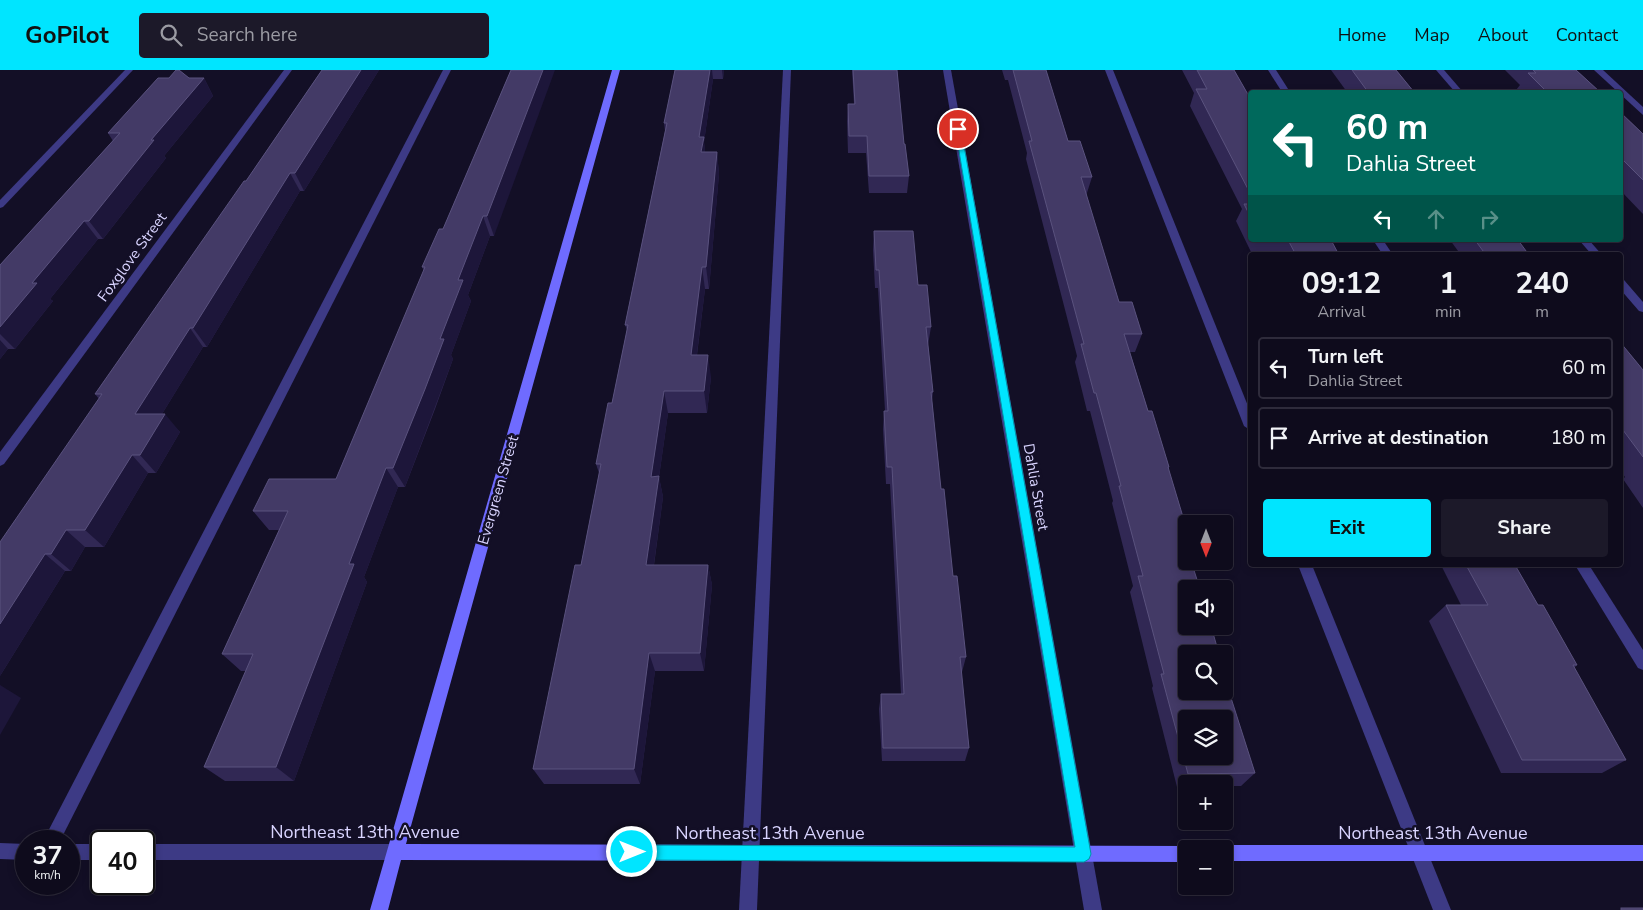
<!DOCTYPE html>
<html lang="en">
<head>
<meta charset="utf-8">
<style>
	body { margin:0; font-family:"Nunito Sans",sans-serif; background:#1c1929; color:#f1f3f6; height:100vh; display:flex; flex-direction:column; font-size:19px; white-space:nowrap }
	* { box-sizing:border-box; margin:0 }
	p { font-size:16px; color:#9b9ba3 }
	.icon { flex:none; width:28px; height:28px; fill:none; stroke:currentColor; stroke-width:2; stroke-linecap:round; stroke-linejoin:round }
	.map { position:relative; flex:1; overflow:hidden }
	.panel { position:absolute; left:1248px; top:182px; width:375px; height:315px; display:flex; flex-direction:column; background:#0e0b1c; border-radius:5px; box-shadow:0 2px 8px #0003,0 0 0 1px #2e2b3b }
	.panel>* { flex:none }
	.banner { position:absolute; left:1248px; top:20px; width:375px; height:152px; border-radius:5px; box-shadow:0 2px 8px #0003,0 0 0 1px #2e2b3b; background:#00695c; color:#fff; overflow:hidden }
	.needle { width:32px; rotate:180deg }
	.fabs { position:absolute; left:1178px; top:445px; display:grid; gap:10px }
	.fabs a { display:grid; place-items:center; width:55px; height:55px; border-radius:5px; background:#0e0b1c; box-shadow:0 2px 8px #0003,0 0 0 1px #2e2b3b; font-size:25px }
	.speed { position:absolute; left:15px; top:760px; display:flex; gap:10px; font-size:25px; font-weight:700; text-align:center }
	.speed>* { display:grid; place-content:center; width:65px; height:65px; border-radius:50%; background:#0e0b1c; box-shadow:0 2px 8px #0003,0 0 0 1px #2e2b3b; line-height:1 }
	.speed small { font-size:12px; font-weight:400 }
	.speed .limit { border:2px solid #111; border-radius:8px; background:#fff; color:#111 }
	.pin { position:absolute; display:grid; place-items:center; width:42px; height:42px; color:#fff; margin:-21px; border:2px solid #fff; border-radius:50%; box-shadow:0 1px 5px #0007 }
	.me { position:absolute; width:55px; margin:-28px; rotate:90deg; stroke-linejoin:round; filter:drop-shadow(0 0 4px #0008) }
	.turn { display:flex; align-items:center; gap:18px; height:105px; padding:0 15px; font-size:22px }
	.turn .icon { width:65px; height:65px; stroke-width:2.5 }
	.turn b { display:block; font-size:35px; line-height:42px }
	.lanes { display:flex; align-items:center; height:48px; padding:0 15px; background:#0003; justify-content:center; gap:25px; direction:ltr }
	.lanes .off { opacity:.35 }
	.eta { display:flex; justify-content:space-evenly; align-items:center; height:85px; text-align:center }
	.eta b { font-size:30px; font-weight:700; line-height:35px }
	.primary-button { display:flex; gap:10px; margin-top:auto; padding:10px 15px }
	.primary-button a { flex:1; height:58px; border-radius:5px; background:#00e5ff; color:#111; font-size:20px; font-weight:700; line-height:58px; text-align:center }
	.primary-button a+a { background:#1c1929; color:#f1f3f6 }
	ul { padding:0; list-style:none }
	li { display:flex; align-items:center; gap:15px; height:62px; margin:0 10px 8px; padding:0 5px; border:2px solid #2e2b3b; border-radius:5px }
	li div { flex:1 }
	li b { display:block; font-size:19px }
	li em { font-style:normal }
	header { display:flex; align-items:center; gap:30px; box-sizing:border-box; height:70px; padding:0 25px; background:#00e5ff; color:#111 }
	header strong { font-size:24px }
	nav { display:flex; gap:28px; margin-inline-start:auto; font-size:18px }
	.search { width:350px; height:45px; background:#1c1929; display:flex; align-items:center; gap:12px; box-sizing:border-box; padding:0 18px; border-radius:5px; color:#9b9ba3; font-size:19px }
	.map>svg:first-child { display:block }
</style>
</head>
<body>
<header>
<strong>GoPilot</strong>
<div class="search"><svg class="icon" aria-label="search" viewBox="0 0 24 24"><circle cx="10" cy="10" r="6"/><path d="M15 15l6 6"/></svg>Search here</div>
<nav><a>Home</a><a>Map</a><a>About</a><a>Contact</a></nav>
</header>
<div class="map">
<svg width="1643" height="840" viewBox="0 0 1643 840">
	<rect width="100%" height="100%" fill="#130f26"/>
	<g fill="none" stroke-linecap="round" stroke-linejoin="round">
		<g fill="#3d3a85" fill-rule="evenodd">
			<path d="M125,0H133L3,137L0,138V130Z"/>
			<path d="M443,0H451L60,771H43Z"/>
			<path d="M783,0H791L757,840H739Z"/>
			<path d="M1105,0H1113L1250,341V360L1244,356Z"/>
			<path d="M1436,0H1444L1463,22H1455Z"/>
			<path d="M1579,170H1589L1602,185H1592Z"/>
			<path d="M1620,209L1624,210L1643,232V242L1639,241L1620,219Z"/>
			<path d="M1298,495H1312L1451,840H1433Z"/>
		</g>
		<g fill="#3d3a85" fill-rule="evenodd">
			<path d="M284,0H292L4,394L0,396V382Z"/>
			<path d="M943,0H951L1102,840H1084Z"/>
			<path d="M1268,0H1276L1290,22H1282Z"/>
			<path d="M1594,0H1603L1643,37V45Z"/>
			<path d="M1373,170H1383L1393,185H1383Z"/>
			<path d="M1575,495H1589L1643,580V600L1638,598Z"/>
			<path d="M0,773L26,774V790L0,789Z"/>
			<rect x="69" y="774" width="32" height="16"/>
			<path d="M144,774H395L401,776L403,782L401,788L395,790H144Z"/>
		</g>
		<g fill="#6f6bff" fill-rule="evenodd">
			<path d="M612,0H620L406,774L1186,776L1192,779H1186V792L401,790L388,840H370Z"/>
			<path d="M1224,775H1643V791H1224V779H1218Z"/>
		</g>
	</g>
	<g fill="#312854">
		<path d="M322,0H379L304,121H300L207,277H203L162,344L180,362L156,403H148L104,477H85L71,501H65L0,606L42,413L99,329L95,324L246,111Z"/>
		<path d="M511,0L494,166H490L468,225L471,231L451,285L453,289L435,339L405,417H398L364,507L367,512L294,711H225L204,697L246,601H241L222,584L279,460H269L253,441L336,409L424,201L422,197L443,159Z"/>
		<path d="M675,0H724L723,9H713L704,72L705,82H717L719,104L709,219H705L697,285L711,307L707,343H668L659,407L663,427L654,495H708L712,515L704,601H655L640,714H544L533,699L581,495L599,403L596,394L612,333L627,260L625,255L665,61L664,53Z"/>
		<path d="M852,0H897L904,74L909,106L907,123H869L866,83H848L847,51L848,34H854Z"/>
		<path d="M1002,0H1046L1068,71L1092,107L1086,126L1119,232L1142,264L1135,282H1130L1148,341L1169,397L1168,399L1186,584L1255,703L1241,716H1224V714H1186V717H1177L1152,618L1153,616L1130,522L1133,516L1112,433L1113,431L1090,341H1087L1075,292L1077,286L1026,89L1027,83L1008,10H1005Z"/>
		<path d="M1182,0H1234L1250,28V170H1331L1339,185L1252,184L1236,151L1242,139L1190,36L1194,23Z"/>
		<path d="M1331,0H1396L1414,22H1347Z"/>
		<path d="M1505,0H1576L1600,22H1518L1516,20L1520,15Z"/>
		<path d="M189,8H204L213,26L164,86L166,88L103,169H98L50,229L53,231L15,279H8L0,289V195L113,71L108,63Z"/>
		<path d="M1620,42L1643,64V144L1620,120Z"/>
		<path d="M874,161L918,215L931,257L928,275L933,322L932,331L941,419L953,506L966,587L962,602H961L969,678L965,691H882L879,639L881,624H901L890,414H886L883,359L884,341H885L878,218H875L873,180Z"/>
		<path d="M1450,170H1518L1529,185H1461Z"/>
		<path d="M1620,272L1643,300V438L1623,409L1625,407L1620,400Z"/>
		<path d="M1441,495H1515L1538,535L1577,595L1574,598L1626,690L1602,703H1501L1429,551L1446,535H1461Z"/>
	</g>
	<g fill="#1d163a">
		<path d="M361,0H379L304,121L295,103Z"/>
		<path d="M543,0H555L494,166L487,146Z"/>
		<path d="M710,0H712L713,9L704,72L706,89L703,104L699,67Z"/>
		<path d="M722,0H724L723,9Z"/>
		<path d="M204,8L213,26L164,86L166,88L103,169L89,151L151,70Z"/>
		<path d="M717,82L719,104L709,219L706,197Z"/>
		<path d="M290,103L300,121L207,277L193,258Z"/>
		<path d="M483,146L490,166L468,225L471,231L451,285L453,289L405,417L393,398L440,269L458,210Z"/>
		<path d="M84,151L98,169L50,229L53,231L15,279L0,264V257L32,213Z"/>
		<path d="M702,197L705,219L694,307L691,285Z"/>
		<path d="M190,258L203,277L151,362L135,344Z"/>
		<path d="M0,270L8,279L0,289Z"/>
		<path d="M708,285L711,307L707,343L704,321Z"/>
		<path d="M664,321L668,343L659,407L663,427L651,515L646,495L651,407Z"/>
		<path d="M165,344L180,362L156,403L140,385Z"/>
		<path d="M132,385L148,403L104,477L85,460Z"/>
		<path d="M386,398L398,417L364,507L367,512L294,711L276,697L349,494Z"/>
		<path d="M66,460L85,477L71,501L51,484Z"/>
		<path d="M45,484L65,501L0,606V554Z"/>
		<path d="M708,495L712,515L704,601L700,583Z"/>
		<path d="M649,583L655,601L640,714L634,699Z"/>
		<path d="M0,615L21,628L0,665Z"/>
	</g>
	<g fill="#433a66" stroke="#5a527e" fill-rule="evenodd">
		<path d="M176,0H179L189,8H204L151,70H154L89,151H84L32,213H37L0,257V195L120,63H108L158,8H169Z"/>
		<path d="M322,0H361L295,103H290L193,258H190L135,344H165L140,385H132L85,460H66L51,484H45L0,554V472L102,324H95L244,111H246Z"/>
		<path d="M511,0H543L487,146H483L458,210H463L440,269H444L425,319L393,398H386L349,494H354L276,697H204L253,584H222L288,441H253L269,409H336L425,197H422L439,159H443Z"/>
		<path d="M675,0H710L699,67H704L701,82H717L706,197H702L691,285H708L704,321H664L651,407L659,406L646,495H708L700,583H649L634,699H533L575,495H581L601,394H596L608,333H612L628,255H625L667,53H664Z"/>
		<path d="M853,0H897L904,74H905L909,106H869L867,66H849L848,34H855Z"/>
		<path d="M1013,0H1046L1068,71H1080L1092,107H1081L1119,232H1132L1142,264H1124L1148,341H1152L1169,397H1168L1186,457V491H1191L1200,519H1186V556H1211L1219,584H1186V621H1224V606L1255,703L1188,704L1161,604H1164L1138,506H1143L1119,416H1121L1096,323H1094L1081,274H1084L1029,71H1032ZM1186,649H1224V686H1186Z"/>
		<path d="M1197,0H1234L1250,28V123L1196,19H1207Z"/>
		<path d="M1352,0H1396L1414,22H1368Z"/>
		<path d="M1533,0H1576L1600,22H1547L1528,3H1536Z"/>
		<path d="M1620,42L1643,64V110L1620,87Z"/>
		<path d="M1244,134H1250V146Z"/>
		<path d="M874,161H913L918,215H927L931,257H926L933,322H931L941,419H944L953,506H957L966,587H960L969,678H883L881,624H904L892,397H887L884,341H888L879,200H876Z"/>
		<path d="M1288,170H1331L1339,185H1296Z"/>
		<path d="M1475,170H1518L1529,185H1486Z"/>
		<path d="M1620,272L1643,300V387L1620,356Z"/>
		<path d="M1466,495H1515L1538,535H1543L1577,595H1573L1626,690H1522L1446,535H1488Z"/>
		<rect x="1621" y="838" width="22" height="2"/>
	</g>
	<path fill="#00e5ff" stroke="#0095a6" d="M955,57L961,59L1091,784L1089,789L1084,792L632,790L627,787L625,782L627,777L632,775L1075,777Z"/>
	<g text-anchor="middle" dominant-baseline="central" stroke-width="5" stroke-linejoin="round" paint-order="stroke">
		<g font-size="15" fill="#d9d4ff" stroke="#130f26">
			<text transform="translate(132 187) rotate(-54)">Foxglove Street</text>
			<text transform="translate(1036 417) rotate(80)">Dahlia Street</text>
			<text transform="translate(498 420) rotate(-74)">Evergreen Street</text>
		</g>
		<g font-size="18" fill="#d9d4ff" stroke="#130f26">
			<text x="365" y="762">Northeast 13th Avenue</text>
			<text x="770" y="763">Northeast 13th Avenue</text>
			<text x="1433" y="763">Northeast 13th Avenue</text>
		</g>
	</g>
</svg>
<div class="fabs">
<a><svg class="needle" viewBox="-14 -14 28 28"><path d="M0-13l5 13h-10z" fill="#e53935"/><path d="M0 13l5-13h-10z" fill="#9b9ba3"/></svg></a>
<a><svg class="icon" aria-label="sound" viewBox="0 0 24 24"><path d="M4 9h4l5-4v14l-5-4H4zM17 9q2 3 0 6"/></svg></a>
<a><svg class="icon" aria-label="search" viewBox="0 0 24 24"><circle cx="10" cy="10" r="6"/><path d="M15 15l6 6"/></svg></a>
<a><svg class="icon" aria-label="layers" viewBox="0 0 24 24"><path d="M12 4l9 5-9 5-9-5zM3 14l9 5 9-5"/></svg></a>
<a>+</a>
<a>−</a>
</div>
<div class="speed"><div>37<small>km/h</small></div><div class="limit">40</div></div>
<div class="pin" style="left:958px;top:59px;background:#d93025"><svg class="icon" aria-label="arrive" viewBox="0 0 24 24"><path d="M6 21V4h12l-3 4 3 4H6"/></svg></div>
<svg class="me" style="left:632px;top:782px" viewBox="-20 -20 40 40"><circle r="17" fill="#00e5ff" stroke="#fff" stroke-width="3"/><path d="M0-11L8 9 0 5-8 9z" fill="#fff"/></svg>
<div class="banner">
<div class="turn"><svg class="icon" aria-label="left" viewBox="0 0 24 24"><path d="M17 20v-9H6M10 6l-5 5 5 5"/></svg><div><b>60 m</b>Dahlia Street</div></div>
<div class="lanes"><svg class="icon" aria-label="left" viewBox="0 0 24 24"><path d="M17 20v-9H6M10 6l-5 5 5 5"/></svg><svg class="icon off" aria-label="ahead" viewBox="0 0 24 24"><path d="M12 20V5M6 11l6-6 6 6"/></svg><svg class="icon off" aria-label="right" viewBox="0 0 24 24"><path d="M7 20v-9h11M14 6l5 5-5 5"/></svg></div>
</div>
<section class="panel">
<div class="eta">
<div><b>09:12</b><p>Arrival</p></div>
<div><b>1</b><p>min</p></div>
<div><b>240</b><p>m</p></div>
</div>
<ul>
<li><svg class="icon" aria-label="left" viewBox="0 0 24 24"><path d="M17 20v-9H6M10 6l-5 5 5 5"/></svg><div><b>Turn left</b><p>Dahlia Street</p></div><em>60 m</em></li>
<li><svg class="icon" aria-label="arrive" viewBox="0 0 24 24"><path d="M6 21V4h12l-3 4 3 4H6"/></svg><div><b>Arrive at destination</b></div><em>180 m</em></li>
</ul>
<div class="primary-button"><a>Exit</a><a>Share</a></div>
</section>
</div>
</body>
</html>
